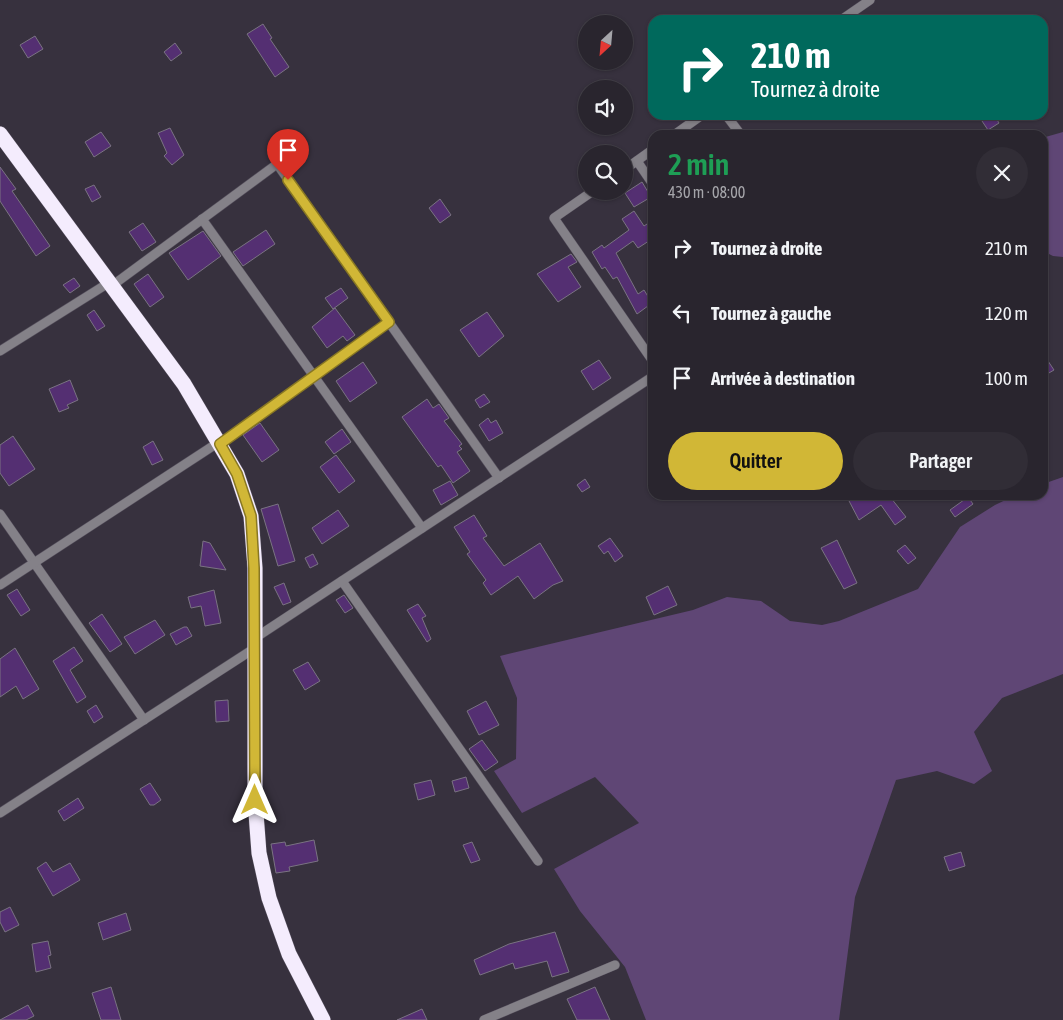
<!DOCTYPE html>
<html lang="fr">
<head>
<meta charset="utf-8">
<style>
	body { margin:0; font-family:"Asap Condensed",sans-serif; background:#312d36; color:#f1f3f6; height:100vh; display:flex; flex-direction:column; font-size:19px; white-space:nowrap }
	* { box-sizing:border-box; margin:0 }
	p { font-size:16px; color:#a5a5aa }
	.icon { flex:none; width:28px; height:28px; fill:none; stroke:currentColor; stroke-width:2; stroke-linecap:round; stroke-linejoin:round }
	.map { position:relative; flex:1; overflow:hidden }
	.sheet { position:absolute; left:648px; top:130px; width:400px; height:370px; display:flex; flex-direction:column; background:#29252e; border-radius:15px; box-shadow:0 1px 4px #0004,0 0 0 1px #45424a }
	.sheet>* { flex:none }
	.banner { position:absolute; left:648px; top:15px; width:400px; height:105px; border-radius:15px; box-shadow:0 1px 4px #0004,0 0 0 1px #45424a; background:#00695c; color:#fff; overflow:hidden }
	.needle { width:32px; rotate:206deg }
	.buttons { position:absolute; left:578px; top:15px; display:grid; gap:10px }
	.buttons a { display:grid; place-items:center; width:55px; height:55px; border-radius:50%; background:#29252e; box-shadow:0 1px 4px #0004,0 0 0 1px #45424a; font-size:25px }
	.pin { position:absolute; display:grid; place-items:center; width:42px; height:42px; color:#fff; margin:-51px -21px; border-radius:50% 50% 50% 0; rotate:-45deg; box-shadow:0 0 5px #0007 }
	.pin .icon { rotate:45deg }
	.me { position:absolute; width:55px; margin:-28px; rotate:0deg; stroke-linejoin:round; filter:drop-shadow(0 0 4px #0008) }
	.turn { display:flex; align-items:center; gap:18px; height:105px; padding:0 20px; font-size:22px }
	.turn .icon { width:65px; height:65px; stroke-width:2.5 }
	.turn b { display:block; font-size:35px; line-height:42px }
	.round { display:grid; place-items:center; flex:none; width:52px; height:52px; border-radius:26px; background:#312d36 }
	.summary { display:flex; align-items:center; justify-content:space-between; height:85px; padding:0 20px }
	h1 { font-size:30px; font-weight:600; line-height:38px; color:#1e9e55 }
	.action { display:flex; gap:10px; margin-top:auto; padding:10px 20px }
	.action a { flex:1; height:58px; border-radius:30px; background:#d1b736; color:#111; font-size:20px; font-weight:600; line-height:58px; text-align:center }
	.action a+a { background:#312d36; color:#f1f3f6 }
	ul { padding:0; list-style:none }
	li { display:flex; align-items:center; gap:15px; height:65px; padding:0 20px }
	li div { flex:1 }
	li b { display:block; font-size:19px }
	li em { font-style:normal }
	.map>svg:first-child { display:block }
</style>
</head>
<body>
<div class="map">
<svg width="1063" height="1020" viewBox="0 0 1063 1020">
	<rect width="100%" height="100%" fill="#37313e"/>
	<g fill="#5f4675">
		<path d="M1063,132V257L1053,256L1043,251L1042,138Z"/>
		<path d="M1063,477V674L1002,698L974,732L992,771L974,784L937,771L896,780L855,897L839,1020H646L625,967L580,911L554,869L639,823L595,777L522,813L494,771L516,759L517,698L500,656L693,610L727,597L761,601L790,621L822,625L839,621L918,589L960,527L995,505L1016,495H1042L1043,484Z"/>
	</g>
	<g fill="#542f72" stroke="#7a7382">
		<path d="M263,24L272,38L270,39L289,67L275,77L247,34Z"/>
		<path d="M35,36L43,49L28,58L20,45Z"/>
		<path d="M175,43L182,53L171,61L164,52Z"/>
		<path d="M978,115H994L999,123L988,130Z"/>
		<path d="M170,128L184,155L172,165L164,156L167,153L158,133Z"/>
		<path d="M101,132L111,146L94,157L85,142Z"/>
		<path d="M0,167L16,189L12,191L50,246L36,256L0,201Z"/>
		<path d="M642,182L651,197L634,207L625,193Z"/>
		<path d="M94,185L101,197L92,202L85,189Z"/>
		<path d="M440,199L451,215L440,223L429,208Z"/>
		<path d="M634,211L644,226L647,224L649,228L652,226V239L638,248L633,241L616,253L638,294L644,290L652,303L637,314L617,277L613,279L605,267L602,269L592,252L602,245L604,248L629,230L622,219Z"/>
		<path d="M143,223L156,242L142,251L129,232Z"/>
		<path d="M266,230L275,244L243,266L233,252Z"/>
		<path d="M203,231L221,256L188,280L169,253Z"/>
		<path d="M571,254L577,262L568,267L581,287L558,302L537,274Z"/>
		<path d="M148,274L164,297L150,307L134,284Z"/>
		<path d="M74,278L80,286L70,293L63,285Z"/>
		<path d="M341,288L348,298L333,309L325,298Z"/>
		<path d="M335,308L355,335L347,341L343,336L327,348L312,327Z"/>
		<path d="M94,310L105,326L97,331L87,315Z"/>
		<path d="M487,312L504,336L479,357L460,330Z"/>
		<path d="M1042,352L1054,370L1042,377Z"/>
		<path d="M599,360L611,378L593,390L581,371Z"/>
		<path d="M363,362L377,383L350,402L336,381Z"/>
		<path d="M70,380L78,400L67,405L69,408L59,412L49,389Z"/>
		<path d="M484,394L490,402L480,408L475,400Z"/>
		<path d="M427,399L433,408L439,404L449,418L444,421L462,444L459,446L462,449L457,452L470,471L453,483L441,465L438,467L402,417Z"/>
		<path d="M488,418L491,423L496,420L503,433L489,441L479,425Z"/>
		<path d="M260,423L279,450L262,462L243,435Z"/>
		<path d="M342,429L351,442L334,454L325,442Z"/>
		<path d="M13,436L35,469L9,486L0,473V445Z"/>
		<path d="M153,441L163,460L152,465L143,447Z"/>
		<path d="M336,455L355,481L339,493L320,467Z"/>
		<path d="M585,479L590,487L582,492L577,485Z"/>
		<path d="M450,481L458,495L441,505L433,490Z"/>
		<path d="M854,495H895L891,498L906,517L895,525L881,505L859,520L848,499Z"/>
		<path d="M968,497L973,504L955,517L950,510Z"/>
		<path d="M278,504L295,561L278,566L261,509Z"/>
		<path d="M338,510L349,526L322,544L312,528Z"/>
		<path d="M474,515L487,536L483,538L504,566L540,543L563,581L553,585L534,599L518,576L491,595L483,583L486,580L467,554L470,552L454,527Z"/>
		<path d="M610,538L623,556L615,562L608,551L604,554L598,546Z"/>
		<path d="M837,540L857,583L844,589L821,548Z"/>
		<path d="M203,541L210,543L226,570L200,566Z"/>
		<path d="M905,545L916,558L908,564L897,551Z"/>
		<path d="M313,554L318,564L310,568L305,558Z"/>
		<path d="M284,583L291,602L283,605L274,587Z"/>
		<path d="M668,586L677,605L654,615L646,597Z"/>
		<path d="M17,589L30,610L21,616L7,595Z"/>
		<path d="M214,590L221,623L205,626L201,606L191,608L188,597Z"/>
		<path d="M344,595L353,608L345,613L336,600Z"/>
		<path d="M418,604L426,616L422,618L431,639L427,642L407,610Z"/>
		<path d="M102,614L122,644L110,652L89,623Z"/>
		<path d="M155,620L165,635L135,654L124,637Z"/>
		<path d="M184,627H187L192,636L176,645L170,634Z"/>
		<path d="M74,647L83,661L70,670L86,697L77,703L53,661Z"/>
		<path d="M15,648L39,689L23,699L16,686L0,697V659Z"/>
		<path d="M308,662L320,681L305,690L293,670Z"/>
		<path d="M228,700L229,721L216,722L215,701Z"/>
		<path d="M486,701L499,725L479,735L467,711Z"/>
		<path d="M96,705L103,717L94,723L87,711Z"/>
		<path d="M482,740L498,762L485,771L469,749Z"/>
		<path d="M466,777L469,788L455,792L452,781Z"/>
		<path d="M431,780L435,795L418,800L414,784Z"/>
		<path d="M150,783L161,800L154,805H150L140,789Z"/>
		<path d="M78,798L84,808L64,821L58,811Z"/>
		<path d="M314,840L318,861L289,867L290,871L276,873L271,844L285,842L286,846Z"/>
		<path d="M472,842L480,860L471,863L463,845Z"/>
		<path d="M961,852L965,866L949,871L944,857Z"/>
		<path d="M46,862L53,872L70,863L80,880L53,896L37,868Z"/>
		<path d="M10,907L19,925L5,932L0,922V912Z"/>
		<path d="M126,913L131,930L103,940L98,923Z"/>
		<path d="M555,932L569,972L552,977L547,961L515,969L513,963L480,975L474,960L509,944Z"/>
		<path d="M48,941L51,955L48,956L51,968L36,972L32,944Z"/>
		<path d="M111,987L121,1020H101L92,993Z"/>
		<path d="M595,987L610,1020H577L567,999Z"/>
		<path d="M28,1005L34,1016L26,1020H0Z"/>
		<path d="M422,1009L427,1020H397Z"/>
	</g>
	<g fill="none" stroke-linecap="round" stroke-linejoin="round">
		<defs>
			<g id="street">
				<path d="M841,20L870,0"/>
				<path d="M726,115L741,135"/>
				<path d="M674,135L702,115"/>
				<path d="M637,161L652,183"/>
				<path d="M624,170L652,150"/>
				<path d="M593,191L554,218L652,360"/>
				<path d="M202,219L422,528"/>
				<path d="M113,285L277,164L499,478"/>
				<path d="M0,351L110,282"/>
				<path d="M220,444L389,322"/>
				<path d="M0,514L144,720"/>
				<path d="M342,581L538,861"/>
				<path d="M0,585L219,442"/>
				<path d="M255,638L652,377"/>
				<path d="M0,813L255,648"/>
				<path d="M484,1020L615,965"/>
			</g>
			<path id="highway" d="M0,134L184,384L237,474L251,516L255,568V800L259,853L269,898L289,954L323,1020"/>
		</defs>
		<use href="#street" stroke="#554f5c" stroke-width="10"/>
		<use href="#highway" stroke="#554f5c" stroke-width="16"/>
		<use href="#street" stroke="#848188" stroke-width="9"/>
		<use href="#highway" stroke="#f4ecfd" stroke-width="15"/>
	</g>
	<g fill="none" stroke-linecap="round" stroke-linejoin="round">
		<defs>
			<path id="route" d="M255,800L254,568L251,516L237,474L220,444L389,322L288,180"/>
		</defs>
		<use href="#route" stroke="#887723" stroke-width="12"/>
		<use href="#route" stroke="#d1b736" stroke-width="9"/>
	</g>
</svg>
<div class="buttons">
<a><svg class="needle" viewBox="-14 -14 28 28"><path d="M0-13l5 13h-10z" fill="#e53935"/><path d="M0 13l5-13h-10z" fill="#a5a5aa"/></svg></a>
<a><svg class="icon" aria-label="sound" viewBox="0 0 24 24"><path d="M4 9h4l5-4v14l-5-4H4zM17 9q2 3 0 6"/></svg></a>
<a><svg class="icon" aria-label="search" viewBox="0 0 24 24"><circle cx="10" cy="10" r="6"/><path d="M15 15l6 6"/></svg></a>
</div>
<div class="pin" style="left:288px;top:180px;background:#d93025"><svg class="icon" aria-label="arrive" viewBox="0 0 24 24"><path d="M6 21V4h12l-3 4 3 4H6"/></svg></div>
<svg class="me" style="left:255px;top:800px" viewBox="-20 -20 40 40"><path d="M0-17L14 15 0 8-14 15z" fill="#d1b736" stroke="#fff" stroke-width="4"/></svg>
<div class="banner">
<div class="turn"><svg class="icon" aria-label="right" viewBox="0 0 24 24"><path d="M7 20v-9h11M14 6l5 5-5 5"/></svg><div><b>210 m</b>Tournez à droite</div></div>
</div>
<section class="sheet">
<div class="summary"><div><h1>2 min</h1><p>430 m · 08:00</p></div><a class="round"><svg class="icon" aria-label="close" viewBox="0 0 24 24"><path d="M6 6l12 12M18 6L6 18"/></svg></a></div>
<ul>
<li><svg class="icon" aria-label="right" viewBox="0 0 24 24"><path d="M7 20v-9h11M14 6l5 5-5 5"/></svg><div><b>Tournez à droite</b></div><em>210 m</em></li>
<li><svg class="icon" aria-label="left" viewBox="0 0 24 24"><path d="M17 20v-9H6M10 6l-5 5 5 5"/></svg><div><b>Tournez à gauche</b></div><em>120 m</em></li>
<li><svg class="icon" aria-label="arrive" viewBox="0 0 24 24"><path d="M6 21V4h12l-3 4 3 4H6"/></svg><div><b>Arrivée à destination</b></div><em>100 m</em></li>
</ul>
<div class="action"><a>Quitter</a><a>Partager</a></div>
</section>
</div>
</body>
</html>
